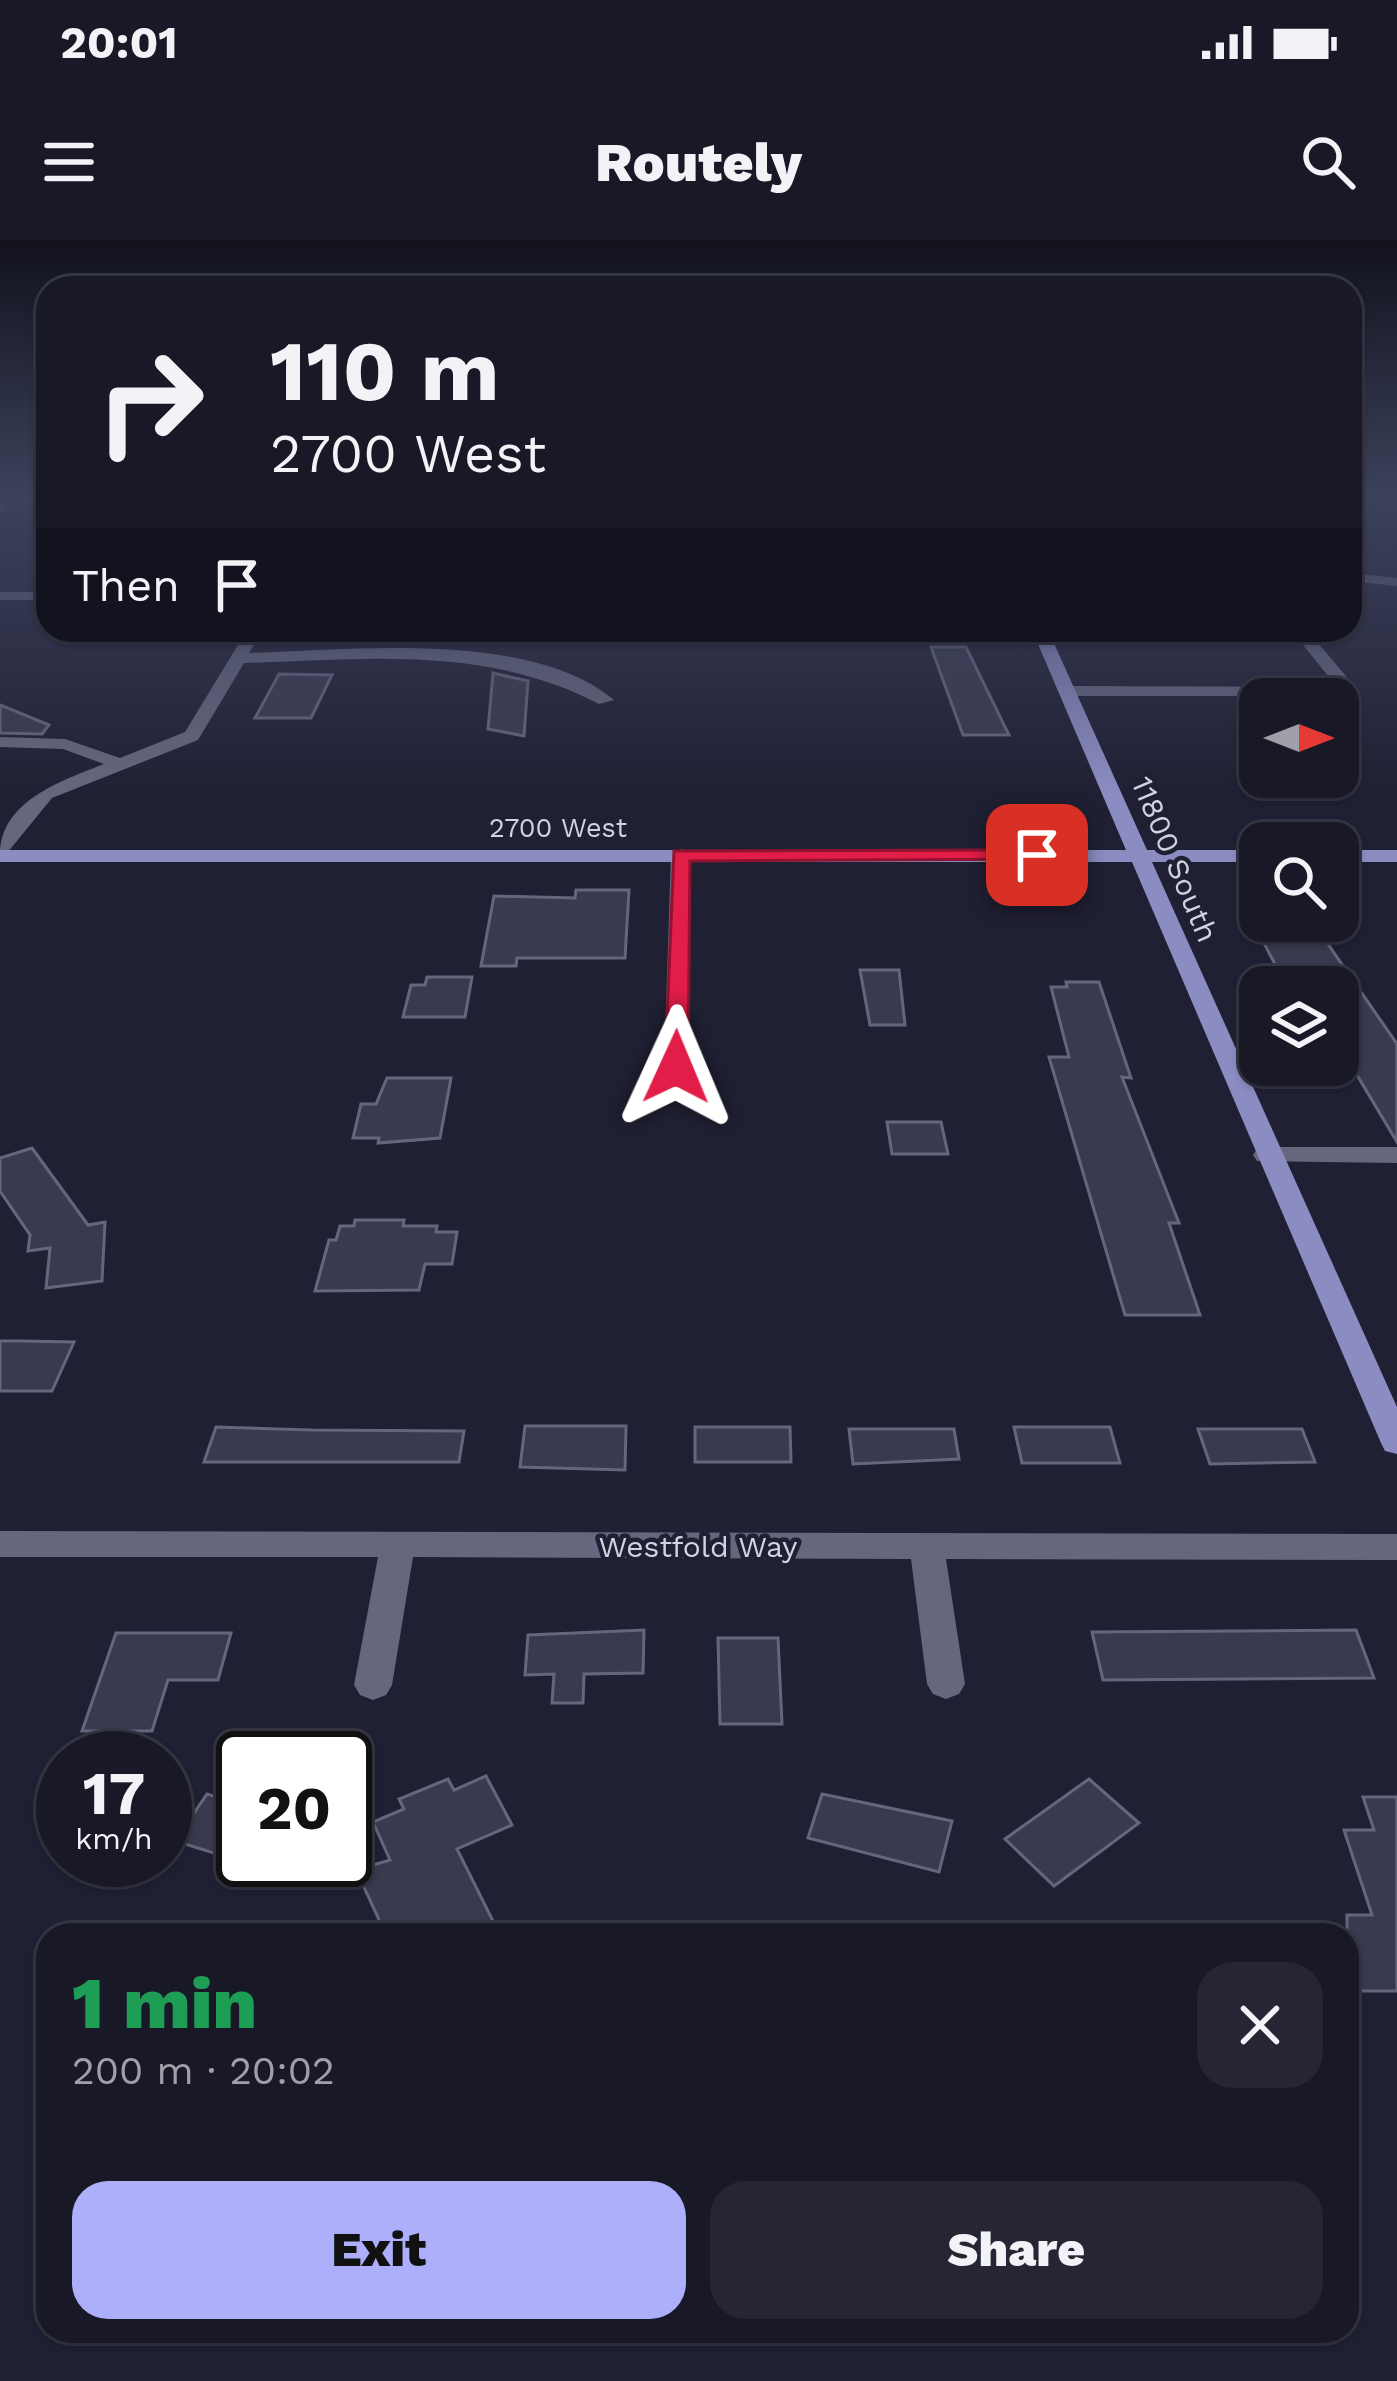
<!DOCTYPE html>
<html lang="en">
<head>
<meta charset="utf-8">
<style>
	body { margin:0; font-family:"Work Sans",sans-serif; background:#252533; color:#f1f3f6; height:100vh; display:flex; flex-direction:column; font-size:45px; white-space:nowrap }
	* { box-sizing:border-box; margin:0 }
	p { font-size:39px; color:#9fa0a7 }
	.icon { flex:none; width:66px; height:66px; fill:none; stroke:currentColor; stroke-width:2; stroke-linecap:round; stroke-linejoin:round }
	.map { position:relative; flex:1; overflow:hidden }
	.details { position:absolute; left:36px; top:1683px; width:1323px; height:420px; display:flex; flex-direction:column; background:#181827; border-radius:36px; box-shadow:0 3px 9px #0004,0 0 0 3px #363744 }
	.details>* { flex:none }
	.guide { position:absolute; left:36px; top:36px; width:1326px; height:366px; border-radius:36px; box-shadow:0 3px 9px #0004,0 0 0 3px #363744; background:#181827; color:#f1f3f6; overflow:hidden }
	.needle { width:78px; rotate:90deg }
	.tools { position:absolute; left:1239px; top:438px; display:grid; gap:24px }
	.tools a { display:grid; place-items:center; width:120px; height:120px; border-radius:24px; background:#181827; box-shadow:0 3px 9px #0004,0 0 0 3px #363744; font-size:60px }
	.speed { position:absolute; left:36px; top:1491px; display:flex; gap:24px; font-size:60px; font-weight:700; text-align:center }
	.speed>* { display:grid; place-content:center; width:156px; height:156px; border-radius:50%; background:#181827; box-shadow:0 3px 9px #0004,0 0 0 3px #363744; line-height:1 }
	.speed small { font-size:30px; font-weight:400 }
	.speed .limit { border:6px solid #111; border-radius:18px; background:#fff; color:#111 }
	.pin { position:absolute; display:grid; place-items:center; width:102px; height:102px; color:#fff; margin:-51px; border-radius:24px; box-shadow:0 6px 18px #0006 }
	.me { position:absolute; width:132px; margin:-66px; rotate:1deg; stroke-linejoin:round; filter:drop-shadow(0 0 9px #0008) }
	.turn { display:flex; align-items:center; gap:42px; height:252px; padding:0 36px; font-size:54px }
	.turn .icon { width:156px; height:156px; stroke-width:2.5 }
	.turn b { display:block; font-size:84px; line-height:102px }
	.then { display:flex; align-items:center; height:114px; padding:0 36px; background:#0003; gap:24px; font-size:45px }
	.round { display:grid; place-items:center; flex:none; width:126px; height:126px; border-radius:36px; background:#252533 }
	.summary { display:flex; align-items:center; justify-content:space-between; height:204px; padding:0 36px }
	h1 { font-size:72px; font-weight:800; line-height:90px; color:#1e9e55 }
	.primary-button { display:flex; gap:24px; margin-top:auto; padding:24px 36px }
	.primary-button a { flex:1; height:138px; border-radius:36px; background:#adaffb; color:#111; font-size:48px; font-weight:800; line-height:138px; text-align:center }
	.primary-button a+a { background:#252533; color:#f1f3f6 }
	.status { display:flex; justify-content:space-between; align-items:center; height:84px; padding:0 60px; background:#181827; direction:ltr }
	.status svg { height:33px; fill:currentColor }
	header { display:flex; justify-content:space-between; align-items:center; height:156px; padding:0 36px; background:#181827; font-size:54px; font-weight:800 }
	.map>svg:first-child { display:block }
</style>
</head>
<body>
<div class="status"><b>20:01</b><svg viewBox="0 0 49 12"><path d="M0 12V9h3v3zM5 12V6h3v6zM10 12V3h3v9zM15 12V0h3v12zM26 1h20v11H26zM47 4h2v5h-2z"/></svg></div>
<header><svg class="icon" aria-label="menu" viewBox="0 0 24 24"><path d="M4 6h16M4 12h16M4 18h16"/></svg>Routely<svg class="icon" aria-label="search" viewBox="0 0 24 24"><circle cx="10" cy="10" r="6"/><path d="M15 15l6 6"/></svg></header>
<div class="map">
<svg width="1397" height="2141" viewBox="0 0 1397 2141">
	<rect width="100%" height="100%" fill="#202034"/>
	<g fill="#393a4f" stroke="#65667d" stroke-width="3">
		<path d="M931,407H966L1009,495H963Z"/>
		<path d="M493,433L528,441L524,496L488,489Z"/>
		<path d="M279,434L332,435L311,478H255Z"/>
		<path d="M0,465L49,485L42,494L0,493Z"/>
		<path d="M576,650H629L625,718H517L516,726H481L494,656L575,658Z"/>
		<path d="M1272,681H1312L1397,804V902L1345,815H1338V747H1287L1257,690Z"/>
		<path d="M860,730H899L905,785H870Z"/>
		<path d="M427,737H472L465,777H403L411,745H425Z"/>
		<path d="M1066,742H1099L1131,838L1122,837L1179,983H1169L1200,1075H1125L1049,817H1069L1051,747H1067Z"/>
		<path d="M387,838H451L440,898L378,903L379,898H353L361,864H376Z"/>
		<path d="M887,882H941L948,914H892Z"/>
		<path d="M32,908L88,985L105,982L102,1041L46,1048L50,1008L28,1011L30,995L0,951V918Z"/>
		<path d="M355,980H404L403,986H437L436,992H457L452,1024H425L419,1050L315,1051L329,1000H336L340,986H354Z"/>
		<path d="M0,1101H21L74,1102L52,1151H0Z"/>
		<path d="M525,1186H626L625,1230L520,1227Z"/>
		<path d="M216,1187L312,1190L464,1191L459,1222H204Z"/>
		<path d="M695,1187H790L791,1222H695Z"/>
		<path d="M1014,1187H1110L1120,1223H1022Z"/>
		<path d="M849,1189H954L959,1219L853,1224Z"/>
		<path d="M1198,1189H1302L1315,1222L1210,1224Z"/>
		<path d="M644,1390L643,1433L584,1434L583,1463H552L554,1434L525,1435L528,1395Z"/>
		<path d="M1356,1390L1374,1438L1103,1440L1092,1392Z"/>
		<path d="M116,1393H231L218,1440H168L152,1491H82Z"/>
		<path d="M718,1398H778L782,1484H720Z"/>
		<path d="M486,1536L512,1585L457,1609L500,1695H386L356,1630L390,1620L373,1582L404,1569L399,1559L448,1539L454,1550Z"/>
		<path d="M1089,1539L1139,1583L1054,1646L1005,1599Z"/>
		<path d="M207,1554L243,1565V1622L175,1601Z"/>
		<path d="M822,1554L952,1581L939,1632L808,1598Z"/>
		<path d="M1363,1557H1397V1751H1347V1675H1372L1344,1590H1374Z"/>
	</g>
	<g fill="none" stroke-linecap="round" stroke-linejoin="round">
		<g fill="#66677e" fill-rule="evenodd">
			<path d="M9,255H23L0,273V262Z"/>
			<path d="M1350,333L1397,338V346L1350,341Z"/>
			<rect x="0" y="352" width="48" height="8"/>
			<path d="M247,390H263L249,413C351,410 532,390 614,460L599,464C487,405 366,419 244,423L198,500L52,558L7,613L0,615C0,561 61,541 104,524L63,509L0,507V497L65,499L120,518L185,492Z"/>
			<path d="M1291,390H1307L1356,448V456H1066L1058,451L1066,446L1337,447Z"/>
			<path d="M681,609L691,615L688,827L676,834L664,827L671,615Z"/>
			<path d="M1266,907H1397V923L1257,921L1253,915L1257,909Z"/>
			<path d="M0,1291L1397,1294V1320L946,1319L965,1444L959,1454L946,1459L933,1454L927,1444L911,1319L413,1317L392,1445L386,1455L373,1460L360,1455L354,1445L378,1317H0Z"/>
		</g>
		<g fill="#8b8cc2" fill-rule="evenodd">
			<path d="M1032,390H1048L1147,610H1260V622H1152L1397,1167V1214L1385,1211L1381,1203L1132,622H0V610H1126Z"/>
			<rect x="1338" y="610" width="59" height="12"/>
		</g>
	</g>
	<linearGradient id="sky" x2="0" y2="1"><stop stop-color="#12121d"/><stop offset="0.46" stop-color="#3c425c"/><stop offset="1" stop-color="#3c425c" stop-opacity="0"/></linearGradient>
	<rect width="1397" height="555" fill="url(#sky)"/>
	<path fill="#e11d48" stroke="#92132f" stroke-width="3" d="M1037,610L1044,611V619L690,621L688,827L676,834L665,827L674,611Z"/>
	<g text-anchor="middle" dominant-baseline="central" stroke-width="9" stroke-linejoin="round" paint-order="stroke">
		<g font-size="27" fill="#d2d3e0" stroke="#202034">
			<text x="558" y="588">2700 West</text>
		</g>
		<g font-size="30" fill="#d2d3e0" stroke="#202034">
			<text transform="translate(1175 619) rotate(67)">11800 South</text>
			<text x="698" y="1306">Westfold Way</text>
		</g>
	</g>
</svg>
<div class="tools">
<a><svg class="needle" viewBox="-14 -14 28 28"><path d="M0-13l5 13h-10z" fill="#e53935"/><path d="M0 13l5-13h-10z" fill="#9fa0a7"/></svg></a>
<a><svg class="icon" aria-label="search" viewBox="0 0 24 24"><circle cx="10" cy="10" r="6"/><path d="M15 15l6 6"/></svg></a>
<a><svg class="icon" aria-label="layers" viewBox="0 0 24 24"><path d="M12 4l9 5-9 5-9-5zM3 14l9 5 9-5"/></svg></a>
</div>
<div class="speed"><div>17<small>km/h</small></div><div class="limit">20</div></div>
<div class="pin" style="left:1037px;top:615px;background:#d93025"><svg class="icon" aria-label="arrive" viewBox="0 0 24 24"><path d="M6 21V4h12l-3 4 3 4H6"/></svg></div>
<svg class="me" style="left:676px;top:827px" viewBox="-20 -20 40 40"><path d="M0-17L14 15 0 8-14 15z" fill="#e11d48" stroke="#fff" stroke-width="4"/></svg>
<div class="guide">
<div class="turn"><svg class="icon" aria-label="right" viewBox="0 0 24 24"><path d="M7 20v-9h11M14 6l5 5-5 5"/></svg><div><b>110 m</b>2700 West</div></div>
<div class="then">Then<svg class="icon" aria-label="arrive" viewBox="0 0 24 24"><path d="M6 21V4h12l-3 4 3 4H6"/></svg></div>
</div>
<section class="details">
<div class="summary"><div><h1>1 min</h1><p>200 m · 20:02</p></div><a class="round"><svg class="icon" aria-label="close" viewBox="0 0 24 24"><path d="M6 6l12 12M18 6L6 18"/></svg></a></div>
<div class="primary-button"><a>Exit</a><a>Share</a></div>
</section>
</div>
</body>
</html>
